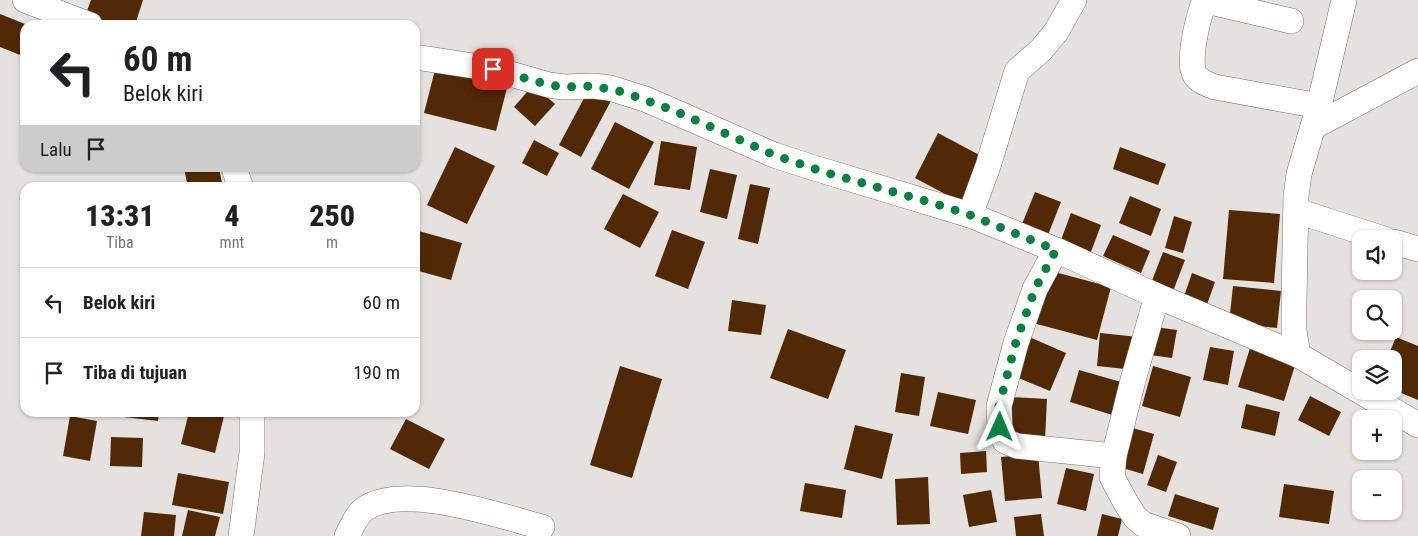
<!DOCTYPE html>
<html lang="id">
<head>
<meta charset="utf-8">
<style>
	body { margin:0; font-family:"Roboto Condensed",sans-serif; background:#f2f2f2; color:#202124; height:100vh; display:flex; flex-direction:column; font-size:19px; white-space:nowrap }
	* { box-sizing:border-box; margin:0 }
	p { font-size:16px; color:#757577 }
	.icon { flex:none; width:28px; height:28px; fill:none; stroke:currentColor; stroke-width:2; stroke-linecap:round; stroke-linejoin:round }
	.map { position:relative; flex:1; overflow:hidden }
	.sheet { position:absolute; left:20px; top:182px; width:400px; height:235px; display:flex; flex-direction:column; background:#fff; border-radius:15px; box-shadow:0 1px 4px #0004 }
	.sheet>* { flex:none }
	.banner { position:absolute; left:20px; top:20px; width:400px; height:152px; border-radius:15px; box-shadow:0 1px 4px #0004; background:#fff; color:#202124; overflow:hidden }
	.fabs { position:absolute; left:1352px; top:230px; display:grid; gap:10px }
	.fabs a { display:grid; place-items:center; width:50px; height:50px; border-radius:10px; background:#fff; box-shadow:0 1px 4px #0004; font-size:25px }
	.pin { position:absolute; display:grid; place-items:center; width:42px; height:42px; color:#fff; margin:-21px; border-radius:10px; box-shadow:0 2px 8px #0006 }
	.me { position:absolute; width:55px; margin:-28px; rotate:1deg; stroke-linejoin:round; filter:drop-shadow(0 0 4px #0008) }
	.turn { display:flex; align-items:center; gap:18px; height:105px; padding:0 20px; font-size:22px }
	.turn .icon { width:65px; height:65px; stroke-width:2.5 }
	.turn b { display:block; font-size:35px; line-height:42px }
	.then { display:flex; align-items:center; height:48px; padding:0 20px; background:#0003; gap:10px; font-size:19px }
	.eta { display:flex; justify-content:space-evenly; align-items:center; height:85px; text-align:center }
	.eta b { font-size:30px; font-weight:800; line-height:35px }
	ul { padding:0; list-style:none }
	li { display:flex; align-items:center; gap:15px; height:70px; padding:0 20px; border-top:1px solid #e0e0e0 }
	li div { flex:1 }
	li b { display:block; font-size:19px }
	li em { font-style:normal }
	.map>svg:first-child { display:block }
</style>
</head>
<body>
<div class="map">
<svg width="1418" height="536" viewBox="0 0 1418 536">
	<rect width="100%" height="100%" fill="#e4e1df"/>
	<g fill="#522906">
		<path d="M91,0H143L135,25H101L84,19Z"/>
		<path d="M0,14L25,24V41L20,55L0,47Z"/>
		<path d="M436,66L508,84L496,131L424,113Z"/>
		<path d="M533,85L555,104L535,126L514,107Z"/>
		<path d="M590,87L612,99L581,157L559,145Z"/>
		<path d="M615,122L654,142L629,189L591,169Z"/>
		<path d="M938,133L985,158L962,203L915,178Z"/>
		<path d="M534,140L559,153L547,176L522,163Z"/>
		<path d="M661,141L697,147L690,190L654,185Z"/>
		<path d="M455,147L495,166L467,224L427,205Z"/>
		<path d="M1120,147L1166,164L1158,185L1113,169Z"/>
		<path d="M184,168H219L223,188H188Z"/>
		<path d="M710,169L737,175L727,219L700,212Z"/>
		<path d="M750,184L770,188L758,244L738,239Z"/>
		<path d="M1035,192L1061,202L1046,240L1020,229Z"/>
		<path d="M623,194L659,212L640,248L604,229Z"/>
		<path d="M1130,196L1161,209L1151,236L1119,223Z"/>
		<path d="M1229,210L1280,214L1274,283L1223,279Z"/>
		<path d="M1071,213L1101,225L1088,260L1058,248Z"/>
		<path d="M1174,216L1192,222L1183,253L1165,248Z"/>
		<path d="M415,230L462,243L451,280L415,270Z"/>
		<path d="M672,230L705,242L688,289L655,276Z"/>
		<path d="M1113,235L1150,251L1141,273L1103,256Z"/>
		<path d="M1163,252L1185,260L1172,294L1150,286Z"/>
		<path d="M1047,270L1111,287L1097,340L1033,323Z"/>
		<path d="M1192,273L1215,282L1205,310L1182,302Z"/>
		<path d="M1233,286L1281,291L1277,328L1229,323Z"/>
		<path d="M732,300L766,305L761,335L728,331Z"/>
		<path d="M1155,327L1177,330L1172,358L1150,355Z"/>
		<path d="M788,329L846,350L828,399L770,378Z"/>
		<path d="M1100,333L1138,337L1135,370L1097,366Z"/>
		<path d="M1027,336L1066,353L1050,391L1011,375Z"/>
		<path d="M1396,337L1418,346V400L1394,390V359H1387Z"/>
		<path d="M1210,347L1234,351L1228,385L1203,380Z"/>
		<path d="M1250,348L1296,362L1284,401L1238,387Z"/>
		<path d="M620,366L662,379L632,478L590,465Z"/>
		<path d="M1153,366L1191,377L1180,417L1142,406Z"/>
		<path d="M1079,370L1128,384L1119,417L1070,402Z"/>
		<path d="M901,373L925,377L919,416L895,412Z"/>
		<path d="M938,392L976,400L968,434L930,426Z"/>
		<path d="M1310,396L1341,412L1329,436L1298,420Z"/>
		<path d="M1009,397L1047,399L1045,440L1006,437Z"/>
		<path d="M1246,404L1280,412L1275,436L1241,428Z"/>
		<path d="M116,412H159L158,421L116,416Z"/>
		<path d="M189,412H225L215,453L181,444Z"/>
		<path d="M70,416L97,421L90,461L63,456Z"/>
		<path d="M406,419L445,439L429,469L390,449Z"/>
		<path d="M855,425L893,434L882,479L844,469Z"/>
		<path d="M1129,427L1154,434L1143,474L1119,467Z"/>
		<path d="M111,437L143,438L142,467L110,466Z"/>
		<path d="M986,451L987,472L961,474L960,453Z"/>
		<path d="M1038,454L1042,498L1005,501L1001,457Z"/>
		<path d="M1158,455L1177,462L1166,492L1147,485Z"/>
		<path d="M1066,468L1094,474L1086,511L1057,504Z"/>
		<path d="M178,473L229,482L223,514L172,505Z"/>
		<path d="M928,477L930,524L897,525L895,479Z"/>
		<path d="M805,483L846,490L842,518L800,511Z"/>
		<path d="M1284,484L1334,491L1329,524L1279,517Z"/>
		<path d="M991,490L997,522L969,527L963,495Z"/>
		<path d="M1175,494L1219,508L1213,530L1168,516Z"/>
		<path d="M188,510L220,517L215,536H182Z"/>
		<path d="M144,512L176,515L174,536H141Z"/>
		<path d="M1041,514L1044,536H1016L1014,517Z"/>
		<path d="M1102,514L1122,519L1118,536H1097Z"/>
	</g>
	<g fill="none" stroke-linecap="round" stroke-linejoin="round">
		<defs>
			<g id="minor">
				<path d="M25,0L90,25"/>
				<path d="M1344,0L1319,106L1299,174L1296,196L1294,300V331L1298,355L1418,425"/>
				<path d="M1291,21L1211,2L1203,5C1198,19 1187,62 1195,75C1200,82 1207,84 1215,87L1319,106"/>
				<path d="M415,57L493,69L549,85L564,87L593,86L610,88L645,99L774,155L811,167L970,215L1056,250L1157,296L1298,355"/>
				<path d="M1313,127L1418,71"/>
				<path d="M234,168L241,188"/>
				<path d="M1297,211L1384,239"/>
				<path d="M970,215L988,166L1017,71L1041,50L1056,32L1074,0"/>
				<path d="M1394,242L1418,249"/>
				<path d="M1056,250L1035,289L1016,343L999,406L1000,427L1005,441L1017,446L1114,456"/>
				<path d="M1157,296L1133,380L1114,456L1112,477L1126,503L1135,517L1143,524L1178,536"/>
				<path d="M241,536L252,453V412"/>
				<path d="M347,536C352,527 355,517 363,510C401,481 500,516 542,527"/>
			</g>
		</defs>
		<use href="#minor" stroke="#757270" stroke-width="26"/>
		<use href="#minor" stroke="#fff" stroke-width="25"/>
	</g>
	<g fill="none" stroke-linecap="round" stroke-linejoin="round">
		<path stroke="#0b8043" stroke-width="9" stroke-dasharray="0 16.2" d="M493,69L549,85L564,87L593,86L623,92L675,111L774,155L824,172L936,204L970,215L1056,250L1035,289L1016,342L999,406L1000,427"/>
	</g>
</svg>
<div class="fabs">
<a><svg class="icon" aria-label="sound" viewBox="0 0 24 24"><path d="M4 9h4l5-4v14l-5-4H4zM17 9q2 3 0 6"/></svg></a>
<a><svg class="icon" aria-label="search" viewBox="0 0 24 24"><circle cx="10" cy="10" r="6"/><path d="M15 15l6 6"/></svg></a>
<a><svg class="icon" aria-label="layers" viewBox="0 0 24 24"><path d="M12 4l9 5-9 5-9-5zM3 14l9 5 9-5"/></svg></a>
<a>+</a>
<a>−</a>
</div>
<div class="pin" style="left:493px;top:69px;background:#d93025"><svg class="icon" aria-label="arrive" viewBox="0 0 24 24"><path d="M6 21V4h12l-3 4 3 4H6"/></svg></div>
<svg class="me" style="left:1000px;top:427px" viewBox="-20 -20 40 40"><path d="M0-17L14 15 0 8-14 15z" fill="#0b8043" stroke="#fff" stroke-width="4"/></svg>
<div class="banner">
<div class="turn"><svg class="icon" aria-label="left" viewBox="0 0 24 24"><path d="M17 20v-9H6M10 6l-5 5 5 5"/></svg><div><b>60 m</b>Belok kiri</div></div>
<div class="then">Lalu<svg class="icon" aria-label="arrive" viewBox="0 0 24 24"><path d="M6 21V4h12l-3 4 3 4H6"/></svg></div>
</div>
<section class="sheet">
<div class="eta">
<div><b>13:31</b><p>Tiba</p></div>
<div><b>4</b><p>mnt</p></div>
<div><b>250</b><p>m</p></div>
</div>
<ul>
<li><svg class="icon" aria-label="left" viewBox="0 0 24 24"><path d="M17 20v-9H6M10 6l-5 5 5 5"/></svg><div><b>Belok kiri</b></div><em>60 m</em></li>
<li><svg class="icon" aria-label="arrive" viewBox="0 0 24 24"><path d="M6 21V4h12l-3 4 3 4H6"/></svg><div><b>Tiba di tujuan</b></div><em>190 m</em></li>
</ul>
</section>
</div>
</body>
</html>
